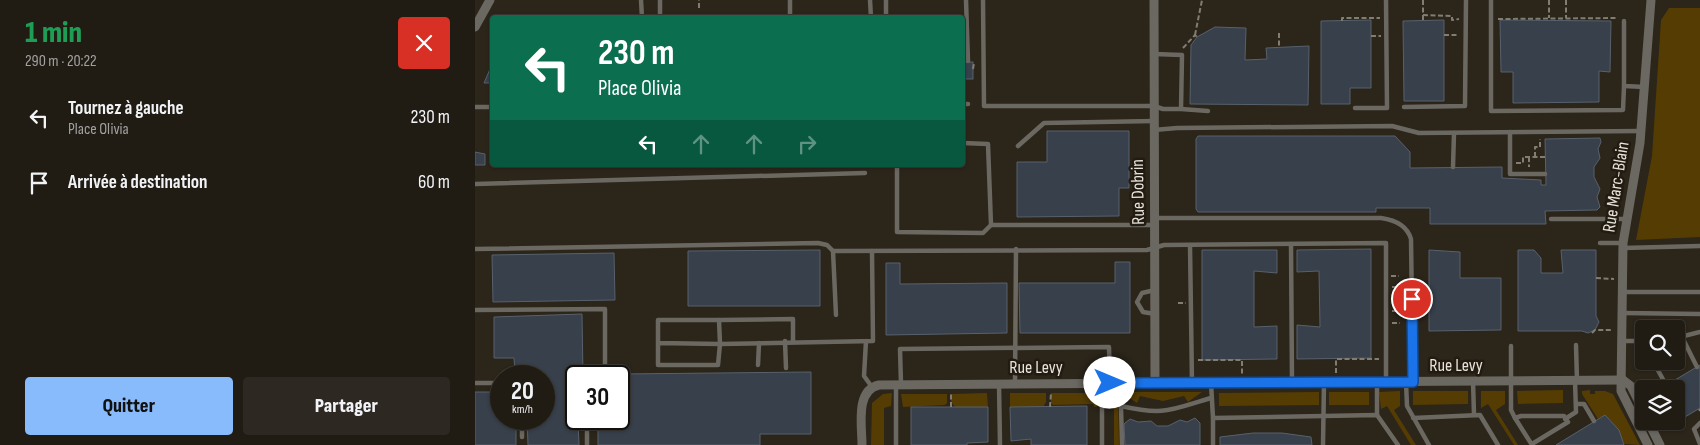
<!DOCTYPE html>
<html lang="fr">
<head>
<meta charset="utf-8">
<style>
	body { margin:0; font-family:"Sofia Sans Condensed",sans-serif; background:#2d2922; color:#f1f3f6; height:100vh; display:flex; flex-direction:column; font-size:19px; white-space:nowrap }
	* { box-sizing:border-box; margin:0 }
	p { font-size:16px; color:#a2a1a0 }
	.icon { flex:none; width:28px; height:28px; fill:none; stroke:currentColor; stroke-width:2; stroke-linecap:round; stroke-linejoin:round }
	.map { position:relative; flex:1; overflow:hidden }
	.panel { display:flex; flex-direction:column; background:#201c14; width:475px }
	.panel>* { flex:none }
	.banner { position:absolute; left:15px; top:15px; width:475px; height:152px; border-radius:5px; box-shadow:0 1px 4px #0004,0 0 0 1px #3d3a34; background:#0b6e4f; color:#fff; overflow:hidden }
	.controls { position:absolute; left:1160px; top:320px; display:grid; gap:10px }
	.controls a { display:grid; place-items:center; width:50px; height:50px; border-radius:5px; background:#201c14; box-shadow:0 1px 4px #0004,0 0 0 1px #3d3a34; font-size:25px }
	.speed { position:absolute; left:15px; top:365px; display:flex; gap:10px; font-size:25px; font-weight:700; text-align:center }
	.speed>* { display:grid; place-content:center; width:65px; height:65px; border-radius:50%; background:#201c14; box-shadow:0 1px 4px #0004,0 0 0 1px #3d3a34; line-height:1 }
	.speed small { font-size:12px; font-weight:400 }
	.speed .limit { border:2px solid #111; border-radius:8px; background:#fff; color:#111 }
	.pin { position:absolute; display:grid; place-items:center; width:42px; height:42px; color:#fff; margin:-21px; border:2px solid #fff; border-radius:50%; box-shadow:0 1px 5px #0007 }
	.me { position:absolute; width:55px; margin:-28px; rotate:90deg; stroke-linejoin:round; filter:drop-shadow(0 0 4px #0008) }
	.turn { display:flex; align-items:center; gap:18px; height:105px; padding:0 25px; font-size:22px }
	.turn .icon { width:65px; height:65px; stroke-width:2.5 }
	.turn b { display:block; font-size:35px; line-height:42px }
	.lanes { display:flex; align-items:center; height:48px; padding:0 25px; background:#0003; justify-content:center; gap:25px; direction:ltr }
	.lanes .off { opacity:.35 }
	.round { display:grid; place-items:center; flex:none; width:52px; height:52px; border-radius:5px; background:#2d2922 }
	.overview { display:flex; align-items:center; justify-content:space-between; height:85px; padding:0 25px }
	h1 { font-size:30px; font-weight:800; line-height:38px; color:#1e9e55 }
	.action { display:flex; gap:10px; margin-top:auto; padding:10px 25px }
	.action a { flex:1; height:58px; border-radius:5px; background:#87bbfb; color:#111; font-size:20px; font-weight:800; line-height:58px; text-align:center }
	.action a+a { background:#2d2922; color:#f1f3f6 }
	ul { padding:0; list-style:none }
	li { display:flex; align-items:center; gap:15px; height:65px; padding:0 25px }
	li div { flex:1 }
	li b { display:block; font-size:19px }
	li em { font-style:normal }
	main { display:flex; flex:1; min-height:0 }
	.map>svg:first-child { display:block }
</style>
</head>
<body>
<main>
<section class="panel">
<div class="overview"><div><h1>1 min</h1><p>290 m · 20:22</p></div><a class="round" style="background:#d93025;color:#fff"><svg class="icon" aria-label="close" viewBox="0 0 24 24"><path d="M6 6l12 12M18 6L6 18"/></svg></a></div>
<ul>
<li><svg class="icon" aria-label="left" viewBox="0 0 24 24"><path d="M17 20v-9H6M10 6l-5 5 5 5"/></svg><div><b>Tournez à gauche</b><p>Place Olivia</p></div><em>230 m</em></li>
<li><svg class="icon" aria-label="arrive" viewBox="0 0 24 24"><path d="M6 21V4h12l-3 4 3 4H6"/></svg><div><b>Arrivée à destination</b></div><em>60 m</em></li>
</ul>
<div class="action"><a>Quitter</a><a>Partager</a></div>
</section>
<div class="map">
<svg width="1225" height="445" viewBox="0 0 1225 445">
	<rect width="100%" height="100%" fill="#2b251a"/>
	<g fill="#553c02">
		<path d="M1194,8H1225V237L1161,240L1177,156L1186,20Z"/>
		<path d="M1088,390V403L1043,404L1042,391Z"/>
		<path d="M1115,390V394H1120V391H1130L1138,394L1165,445L1149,444L1144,430L1130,415L1123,419L1107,394V391Z"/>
		<path d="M925,391V406L919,410L941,445H936L912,406L906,409L904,392Z"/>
		<path d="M938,391H993V404L938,405Z"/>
		<path d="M1006,391H1030V404L1021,410L1043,445H1039L1013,404L1006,408Z"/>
		<path d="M650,392H727L713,402L709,396L688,401L665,396L662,403L650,395Z"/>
		<path d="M844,392V405L744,406V393Z"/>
		<rect x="854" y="392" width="40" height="13"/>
		<path d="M417,393L416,406L409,408V445H396L397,403L408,394Z"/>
		<path d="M512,393L513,407H480L476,402V394Z"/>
		<path d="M535,393H571V402L568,407H535Z"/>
		<path d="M576,393H622V407H619L618,404L578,405L576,402Z"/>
		<path d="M632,393H643L644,445H639V407H632Z"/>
		<path d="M426,394H472V403L470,405L428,407Z"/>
	</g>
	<g fill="#37404b" stroke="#58616c">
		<path d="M896,20V88H875V104H846V21Z"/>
		<path d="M969,20V101H929L928,21Z"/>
		<path d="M1025,20L1136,21L1135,72L1124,71V102L1038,103V72H1026Z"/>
		<path d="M740,27L771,28L770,60L792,59L791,48L834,46L833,105L715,104L716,45L722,37Z"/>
		<path d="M18,62V83H9Z"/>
		<rect x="488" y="62" width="10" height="17"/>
		<path d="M572,131H654V188H644V216L542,217V162H572Z"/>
		<path d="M723,136H920L935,152V168L1027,167V178L1066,180V185H1071L1070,139L1125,138L1126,142L1123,149L1125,158L1119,167V177L1125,189L1122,197L1125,207L1122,210L1070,211L1071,224H955V208H901V212H723L721,209V139Z"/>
		<path d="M0,152L10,154V165H0Z"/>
		<path d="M896,249V358L822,359V325L845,327L844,271L822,272V250Z"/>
		<path d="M345,250V306H213V251Z"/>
		<path d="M727,250H802V273L779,271V327L802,326V359L727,360Z"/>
		<path d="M954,250L985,252V278H1026V330L954,331Z"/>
		<path d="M1043,250H1059L1066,258V273H1088L1086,250H1121V316L1124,322L1120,330L1113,333L1107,331H1043Z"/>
		<path d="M139,253L140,300L18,302L17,255Z"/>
		<path d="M640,262H655V333H545L544,283H640Z"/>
		<path d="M411,263H425V284L532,283V333L411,335Z"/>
		<path d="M107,314L108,376H101L104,445H53L52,419H69V376L40,374L39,358H19V317Z"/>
		<path d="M1225,365V408L1200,423L1201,389H1185Z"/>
		<path d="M336,372V434H285V445H123V419H144V412H147V374Z"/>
		<path d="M0,392H26V419H41V445H0Z"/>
		<path d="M612,406V445H556V439L536,441L535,407Z"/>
		<path d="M436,407H513V442L492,443V445H436Z"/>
		<path d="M1130,415L1144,430L1149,445H1081Z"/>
		<path d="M720,418L725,423V445H650L649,424L655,419L663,422L676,421L682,426H693L705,420L712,422Z"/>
		<path d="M778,433H807L836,437L837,445H745V437Z"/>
	</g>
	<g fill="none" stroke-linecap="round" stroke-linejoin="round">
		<g stroke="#827d73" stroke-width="2" stroke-dasharray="5 2.5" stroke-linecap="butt">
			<path d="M948,0V21"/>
			<path d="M1074,0V18"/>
			<path d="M1091,0V18"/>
			<path d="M224,8V0"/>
			<path d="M948,15L977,16V20L984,19"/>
			<path d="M1023,19L1143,18"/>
			<path d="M867,21V18H905"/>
			<path d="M804,33V47"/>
			<path d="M720,35L727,0"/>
			<path d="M969,35H984"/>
			<path d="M896,36H906"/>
			<path d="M708,48L720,35L722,37"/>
			<path d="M498,69L499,63"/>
			<path d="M1054,157V167"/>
			<path d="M1060,157V147H1065V139"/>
			<path d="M1041,163H1048V157H1070"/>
			<path d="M916,276H924"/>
			<path d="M1121,278L1139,279"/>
			<path d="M917,287H925"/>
			<path d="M703,303H711"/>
			<path d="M917,311H925"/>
			<path d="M917,323H925"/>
			<path d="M1117,333L1120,330H1137"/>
			<path d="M723,360H767V374"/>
			<path d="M861,373V359H904"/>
			<path d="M476,407V393"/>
			<path d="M575,407L576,393"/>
			<path d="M1224,409L1225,411"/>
		</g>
		<g stroke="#6b6862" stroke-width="4.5">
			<path d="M166,0L167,18"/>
			<path d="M185,0V18"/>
			<path d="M315,0V18"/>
			<path d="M395,0L396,18"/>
			<path d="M411,0V18"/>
			<path d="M491,0L493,61"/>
			<path d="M508,0L509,106H679L688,109H706L707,55L679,54"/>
			<path d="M1016,0V111L1148,110L1149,86"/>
			<path d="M1149,21V86L1170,87"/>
			<path d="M488,104H493"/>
			<path d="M0,107H18"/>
			<path d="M929,107L990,106L991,0"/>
			<path d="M880,108H912L911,0"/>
			<path d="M706,109L733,111"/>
			<path d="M679,130L702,128L917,126L944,133L1166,131"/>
			<path d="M1035,132V174H1070"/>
			<path d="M488,143L513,144L516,225"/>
			<path d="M543,146L569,123L679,121"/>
			<path d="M422,165V232L508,233L516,225H680"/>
			<path d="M978,167L979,133"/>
			<path d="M0,184L390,173"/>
			<path d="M680,218H906C920,220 932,225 936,239L938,382"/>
			<path d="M1076,219H1151"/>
			<path d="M1125,243H1148"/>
			<path d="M816,244L817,382"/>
			<path d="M715,245L717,383"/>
			<path d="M1148,248L1225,246"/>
			<path d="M0,249L343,243L352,245L358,251"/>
			<path d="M1148,292H1225"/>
			<path d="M0,310L130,309V376"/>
			<path d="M1148,313L1225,314"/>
			<path d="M680,314L668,312L662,302L667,293L680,290"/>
			<path d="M361,315L358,251L672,250L689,245L911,243V381"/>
			<path d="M1207,337L1222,367"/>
			<path d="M1201,338L1225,332"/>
			<path d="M310,341L311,368"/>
			<path d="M318,341V319L244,320L245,344L398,341L397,251"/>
			<path d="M391,341L389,376L397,387"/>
			<path d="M1148,341H1169"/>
			<path d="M183,343V365H243L245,344L183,343V320H244"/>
			<path d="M1101,345L1102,381"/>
			<path d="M1036,346V410L1040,418"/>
			<path d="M1178,361L1191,385"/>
			<path d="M283,365L284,343"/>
			<path d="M998,381L999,415"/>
			<path d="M902,382V415"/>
			<path d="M931,382L932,406L954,445"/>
			<path d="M0,383H26"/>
			<path d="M646,383V406C690,416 695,410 736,398"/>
			<path d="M736,383L738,418"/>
			<path d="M426,384L425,349L634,347L635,383"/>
			<path d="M524,384L525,445"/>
			<path d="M540,384L541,249"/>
			<path d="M1101,404H1109L1119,421"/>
			<path d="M646,406L647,445"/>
			<path d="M938,418L1005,415L1023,445"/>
			<path d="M112,419V445"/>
			<path d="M1090,419L1101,412L1100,381"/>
			<path d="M1225,423L1219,429L1225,444"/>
			<path d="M47,437V419"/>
			<path d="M1057,444L1093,422L1089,416H1046L1040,418L1057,445"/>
			<path d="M421,445V384"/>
			<path d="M627,445V384"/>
			<path d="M738,445V418L902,415L923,445"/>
			<path d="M848,445L849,382"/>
		</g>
		<g stroke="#6b6862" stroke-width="9">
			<path d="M679,0L680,383"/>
			<path d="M0,27L15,0"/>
			<path d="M1148,380L1156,386L1169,412"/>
			<path d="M1173,421L1185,445"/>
			<path d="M387,445C387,426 380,390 404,385L1148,380"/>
			<path d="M1173,445L1146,391L1148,243L1165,143L1176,0"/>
		</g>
	</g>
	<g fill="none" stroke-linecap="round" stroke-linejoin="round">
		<defs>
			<path id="route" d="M635,383L938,382L937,299"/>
		</defs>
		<use href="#route" stroke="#114b97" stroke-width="12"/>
		<use href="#route" stroke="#1a73e8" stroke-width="9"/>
	</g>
	<g text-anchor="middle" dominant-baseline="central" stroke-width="5" stroke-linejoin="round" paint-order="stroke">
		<g font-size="18" fill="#e7e3db" stroke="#221b11">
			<text transform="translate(1141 187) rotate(-81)">Rue Marc-Blain</text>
			<text transform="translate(663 192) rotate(-91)">Rue Dobrin</text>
			<text x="981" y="365">Rue Levy</text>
			<text x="561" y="367">Rue Levy</text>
		</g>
	</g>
</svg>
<div class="controls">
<a><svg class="icon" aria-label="search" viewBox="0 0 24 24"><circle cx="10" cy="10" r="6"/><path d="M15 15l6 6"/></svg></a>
<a><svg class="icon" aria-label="layers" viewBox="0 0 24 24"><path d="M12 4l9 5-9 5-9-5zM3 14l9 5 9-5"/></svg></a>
</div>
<div class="speed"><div>20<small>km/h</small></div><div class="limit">30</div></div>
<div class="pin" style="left:937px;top:299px;background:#d93025"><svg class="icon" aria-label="arrive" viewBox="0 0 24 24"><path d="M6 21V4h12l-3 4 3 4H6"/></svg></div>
<svg class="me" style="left:635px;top:383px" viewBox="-20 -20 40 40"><circle r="19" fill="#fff"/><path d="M0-13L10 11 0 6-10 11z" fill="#1a73e8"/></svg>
<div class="banner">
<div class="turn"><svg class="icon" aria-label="left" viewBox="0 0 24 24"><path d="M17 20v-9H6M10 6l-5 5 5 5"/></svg><div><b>230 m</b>Place Olivia</div></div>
<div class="lanes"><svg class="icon" aria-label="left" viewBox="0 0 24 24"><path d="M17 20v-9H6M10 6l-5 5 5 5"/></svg><svg class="icon off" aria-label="ahead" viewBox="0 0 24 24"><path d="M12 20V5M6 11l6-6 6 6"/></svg><svg class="icon off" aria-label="ahead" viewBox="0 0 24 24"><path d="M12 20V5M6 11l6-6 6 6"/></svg><svg class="icon off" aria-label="right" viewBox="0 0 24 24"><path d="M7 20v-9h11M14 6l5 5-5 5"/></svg></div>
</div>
</div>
</main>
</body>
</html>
